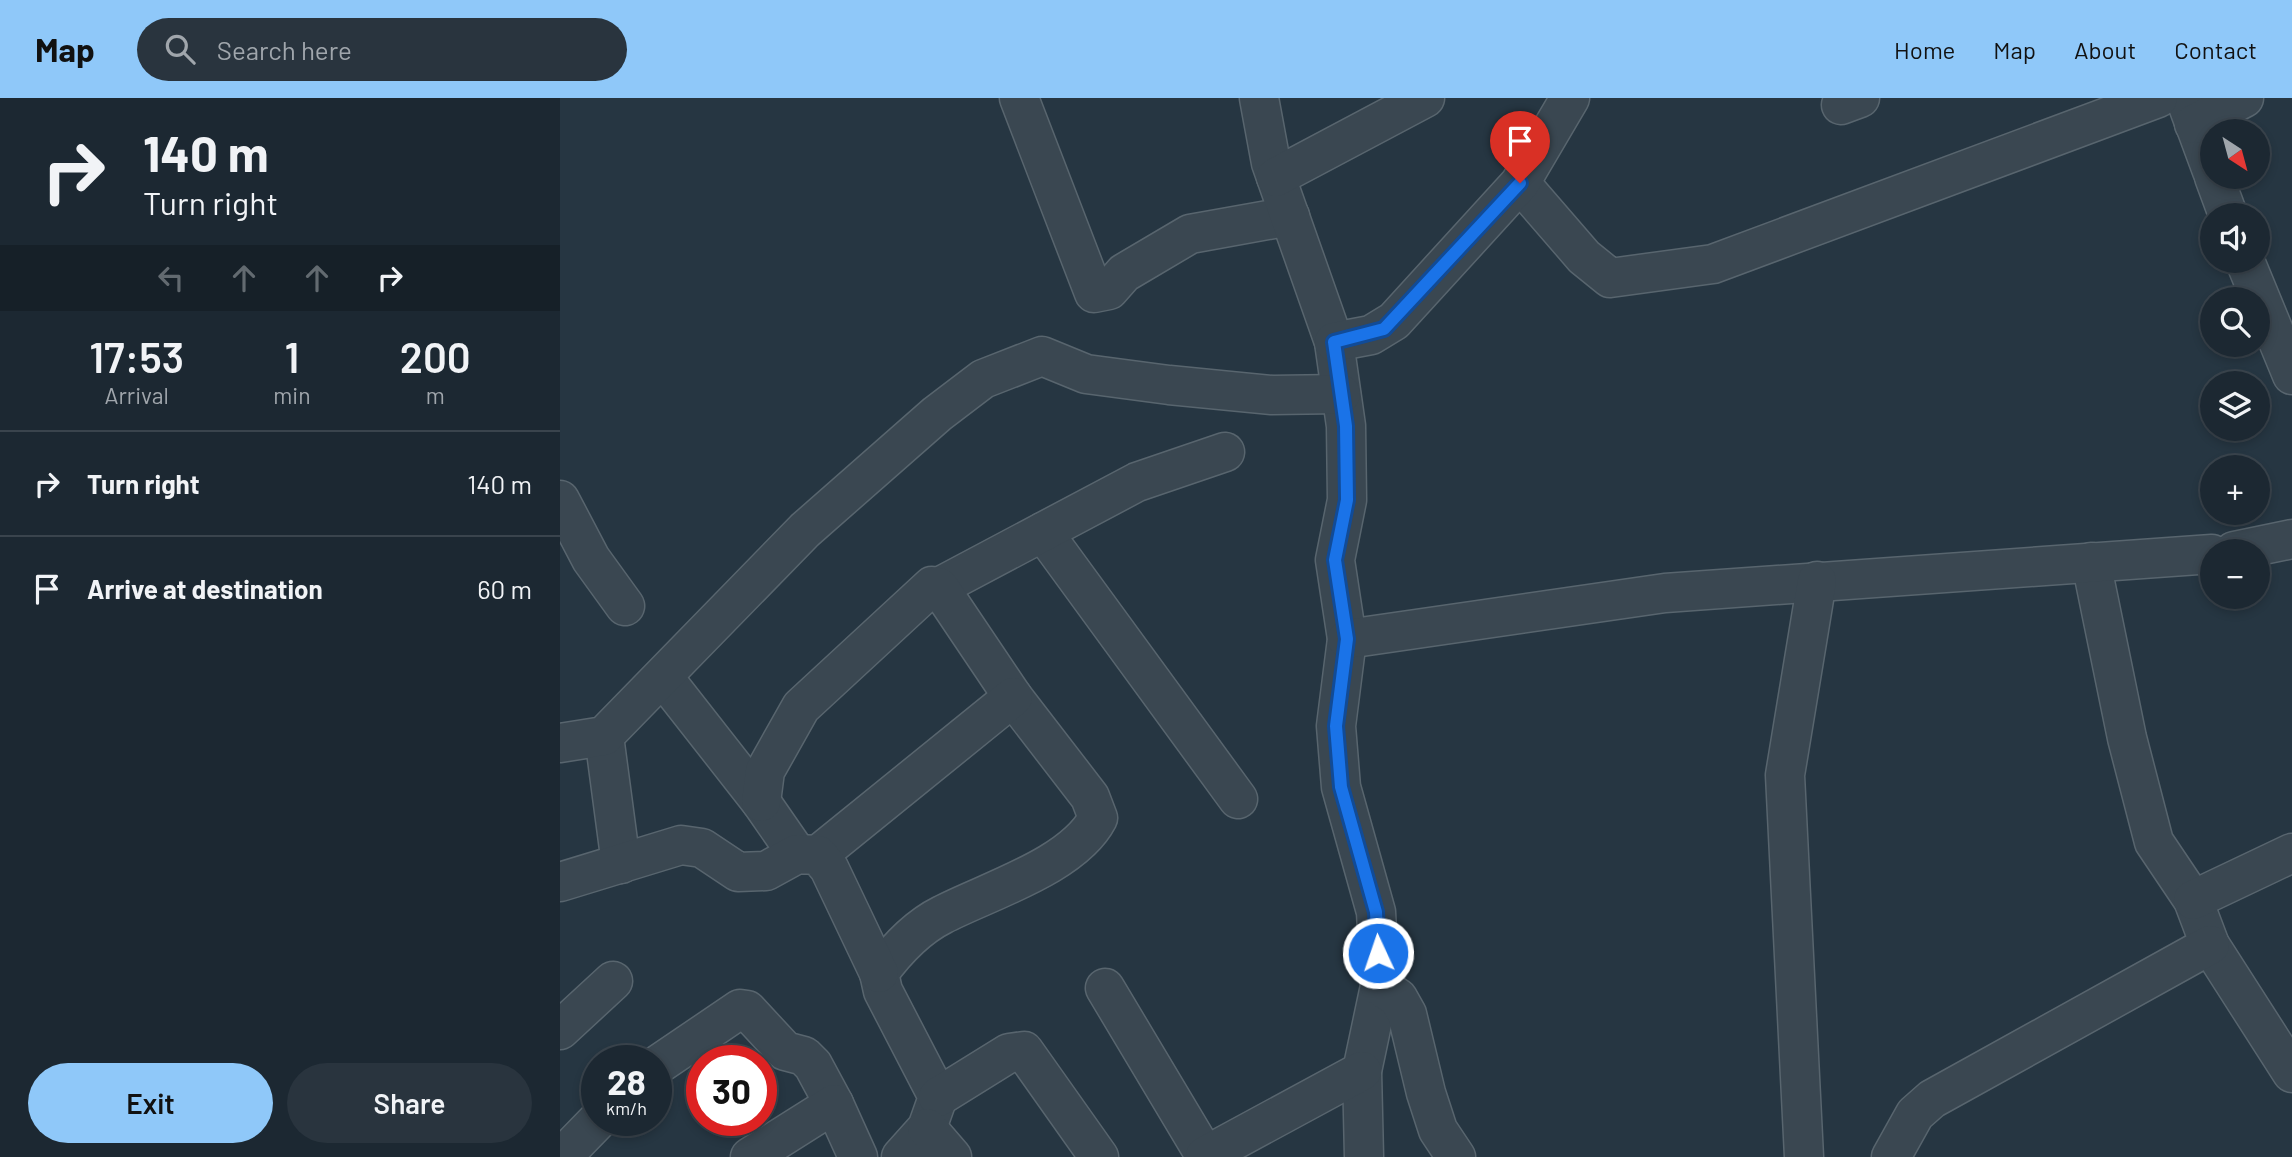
<!DOCTYPE html>
<html lang="en">
<head>
<meta charset="utf-8">
<style>
	body { margin:0; font-family:Barlow,sans-serif; background:#29343e; color:#f1f3f6; height:100vh; display:flex; flex-direction:column; font-size:26px; white-space:nowrap }
	* { box-sizing:border-box; margin:0 }
	p { font-size:23px; color:#a0a6ac }
	.icon { flex:none; width:38px; height:38px; fill:none; stroke:currentColor; stroke-width:2; stroke-linecap:round; stroke-linejoin:round }
	.map { position:relative; flex:1; overflow:hidden }
	.sheet { display:flex; flex-direction:column; background:#1c2832; width:560px }
	.sheet>* { flex:none }
	.hud { background:#1c2832; color:#f1f3f6; overflow:hidden }
	.needle { width:46px; rotate:144deg }
	.controls { position:absolute; left:1640px; top:21px; display:grid; gap:14px }
	.controls a { display:grid; place-items:center; width:70px; height:70px; border-radius:50%; background:#1c2832; box-shadow:0 4px 10px #0003,0 0 0 2px #3a444d; font-size:35px }
	.speed { position:absolute; left:21px; top:947px; display:flex; gap:14px; font-size:35px; font-weight:700; text-align:center }
	.speed>* { display:grid; place-content:center; width:91px; height:91px; border-radius:50%; background:#1c2832; box-shadow:0 4px 10px #0003,0 0 0 2px #3a444d; line-height:1 }
	.speed small { font-size:18px; font-weight:400 }
	.speed .limit { border:10px solid #d22; background:#fff; color:#111 }
	.pin { position:absolute; display:grid; place-items:center; width:60px; height:60px; color:#fff; margin:-72px -30px; border-radius:50% 50% 50% 0; rotate:-45deg; box-shadow:0 0 7px #0007 }
	.pin .icon { rotate:45deg }
	.me { position:absolute; width:77px; margin:-38px; rotate:357deg; stroke-linejoin:round; filter:drop-shadow(0 0 5px #0008) }
	.turn { display:flex; align-items:center; gap:24px; height:147px; padding:0 28px; font-size:32px }
	.turn .icon { width:91px; height:91px; stroke-width:2.5 }
	.turn b { display:block; font-size:49px; line-height:60px }
	.lanes { display:flex; align-items:center; height:66px; padding:0 28px; background:#0003; justify-content:center; gap:35px; direction:ltr }
	.lanes .off { opacity:.35 }
	.eta { display:flex; justify-content:space-evenly; align-items:center; height:119px; text-align:center }
	.eta b { font-size:42px; font-weight:600; line-height:49px }
	.primary-button { display:flex; gap:14px; margin-top:auto; padding:14px 28px }
	.primary-button a { flex:1; height:80px; border-radius:42px; background:#8fc8f9; color:#111; font-size:28px; font-weight:600; line-height:80px; text-align:center }
	.primary-button a+a { background:#29343e; color:#f1f3f6 }
	ul { padding:0; list-style:none }
	li { display:flex; align-items:center; gap:21px; height:105px; padding:0 28px; border-top:2px solid #3a444d }
	li div { flex:1 }
	li b { display:block; font-size:26px }
	li em { font-style:normal }
	header { display:flex; align-items:center; gap:42px; box-sizing:border-box; height:98px; padding:0 35px; background:#8fc8f9; color:#111 }
	header strong { font-size:33px }
	nav { display:flex; gap:38px; margin-inline-start:auto; font-size:24px }
	.search { width:490px; height:63px; background:#29343e; display:flex; align-items:center; gap:18px; box-sizing:border-box; padding:0 24px; border-radius:38px; color:#a0a6ac; font-size:26px }
	main { display:flex; flex:1; min-height:0 }
	.map>svg:first-child { display:block }
</style>
</head>
<body>
<header>
<strong>Map</strong>
<div class="search"><svg class="icon" aria-label="search" viewBox="0 0 24 24"><circle cx="10" cy="10" r="6"/><path d="M15 15l6 6"/></svg>Search here</div>
<nav><a>Home</a><a>Map</a><a>About</a><a>Contact</a></nav>
</header>
<main>
<section class="sheet">
<div class="hud">
<div class="turn"><svg class="icon" aria-label="right" viewBox="0 0 24 24"><path d="M7 20v-9h11M14 6l5 5-5 5"/></svg><div><b>140 m</b>Turn right</div></div>
<div class="lanes"><svg class="icon off" aria-label="left" viewBox="0 0 24 24"><path d="M17 20v-9H6M10 6l-5 5 5 5"/></svg><svg class="icon off" aria-label="ahead" viewBox="0 0 24 24"><path d="M12 20V5M6 11l6-6 6 6"/></svg><svg class="icon off" aria-label="ahead" viewBox="0 0 24 24"><path d="M12 20V5M6 11l6-6 6 6"/></svg><svg class="icon" aria-label="right" viewBox="0 0 24 24"><path d="M7 20v-9h11M14 6l5 5-5 5"/></svg></div>
</div>
<div class="eta">
<div><b>17:53</b><p>Arrival</p></div>
<div><b>1</b><p>min</p></div>
<div><b>200</b><p>m</p></div>
</div>
<ul>
<li><svg class="icon" aria-label="right" viewBox="0 0 24 24"><path d="M7 20v-9h11M14 6l5 5-5 5"/></svg><div><b>Turn right</b></div><em>140 m</em></li>
<li><svg class="icon" aria-label="arrive" viewBox="0 0 24 24"><path d="M6 21V4h12l-3 4 3 4H6"/></svg><div><b>Arrive at destination</b></div><em>60 m</em></li>
</ul>
<div class="primary-button"><a>Exit</a><a>Share</a></div>
</section>
<div class="map">
<svg width="1732" height="1059" viewBox="0 0 1732 1059">
	<rect width="100%" height="100%" fill="#263642"/>
	<g fill="none" stroke-linecap="round" stroke-linejoin="round">
		<defs>
			<g id="minor">
				<path d="M459,0L534,195L549,192L564,175L630,136L730,118"/>
				<path d="M699,0L711,65L774,244L786,328L787,402L775,462L787,541L776,628L781,689L816,814L820,888L802,973L804,1059"/>
				<path d="M1625,0L1652,73"/>
				<path d="M1281,7L1300,0"/>
				<path d="M1634,26L1684,0"/>
				<path d="M716,79L865,0"/>
				<path d="M1654,79L1668,117"/>
				<path d="M960,85L1024,159L1050,180L1153,166L1598,0"/>
				<path d="M1685,163L1732,277"/>
				<path d="M774,244L811,237L834,223L960,85L1010,0"/>
				<path d="M0,402L31,461L65,508"/>
				<path d="M483,434L678,701"/>
				<path d="M1674,453L1732,441"/>
				<path d="M1531,464L1567,640L1594,744L1633,802L1650,847L1732,975"/>
				<path d="M379,489L577,384L665,354"/>
				<path d="M787,541L1105,495L1652,456"/>
				<path d="M103,579L201,704L237,756"/>
				<path d="M44,638L61,766"/>
				<path d="M0,645L44,638L245,432L377,316L423,281L482,258L526,276L609,287L712,297L781,296"/>
				<path d="M201,704L205,673L241,609L372,488L379,489L453,599L530,699L538,720C513,768 428,793 382,817C356,830 336,852 319,875L323,893L378,999L367,1030L341,1059"/>
				<path d="M258,757L453,599"/>
				<path d="M0,784L121,747L142,750L178,774L206,773L237,756L258,757L269,770L319,875"/>
				<path d="M1633,802L1732,755"/>
				<path d="M820,888L838,900L847,916L866,995L878,1032L896,1059"/>
				<path d="M545,890L646,1059"/>
				<path d="M0,932L53,883"/>
				<path d="M96,968L180,911L187,912L225,953L244,958L253,967L274,1006"/>
				<path d="M378,999L449,955L464,953L539,1059"/>
				<path d="M367,1030L392,1059"/>
				<path d="M645,1058L802,973"/>
				<path d="M2,1059L38,1022"/>
				<path d="M190,1059L274,1006L298,1059"/>
				<path d="M1244,1059L1225,677L1257,483"/>
				<path d="M1331,1059L1355,1016L1372,1001L1650,847"/>
			</g>
		</defs>
		<use href="#minor" stroke="#58656e" stroke-width="41"/>
		<use href="#minor" stroke="#3a4751" stroke-width="38"/>
	</g>
	<g fill="none" stroke-linecap="round" stroke-linejoin="round">
		<defs>
			<path id="route" d="M818,855L816,814L781,689L776,628L787,541L775,462L787,402L786,328L774,244L824,231L960,85"/>
		</defs>
		<use href="#route" stroke="#114b97" stroke-width="18"/>
		<use href="#route" stroke="#1a73e8" stroke-width="12"/>
	</g>
</svg>
<div class="controls">
<a><svg class="needle" viewBox="-14 -14 28 28"><path d="M0-13l5 13h-10z" fill="#e53935"/><path d="M0 13l5-13h-10z" fill="#a0a6ac"/></svg></a>
<a><svg class="icon" aria-label="sound" viewBox="0 0 24 24"><path d="M4 9h4l5-4v14l-5-4H4zM17 9q2 3 0 6"/></svg></a>
<a><svg class="icon" aria-label="search" viewBox="0 0 24 24"><circle cx="10" cy="10" r="6"/><path d="M15 15l6 6"/></svg></a>
<a><svg class="icon" aria-label="layers" viewBox="0 0 24 24"><path d="M12 4l9 5-9 5-9-5zM3 14l9 5 9-5"/></svg></a>
<a>+</a>
<a>−</a>
</div>
<div class="speed"><div>28<small>km/h</small></div><div class="limit">30</div></div>
<div class="pin" style="left:960px;top:85px;background:#d93025"><svg class="icon" aria-label="arrive" viewBox="0 0 24 24"><path d="M6 21V4h12l-3 4 3 4H6"/></svg></div>
<svg class="me" style="left:818px;top:855px" viewBox="-20 -20 40 40"><circle r="17" fill="#1a73e8" stroke="#fff" stroke-width="3"/><path d="M0-11L8 9 0 5-8 9z" fill="#fff"/></svg>
</div>
</main>
</body>
</html>
